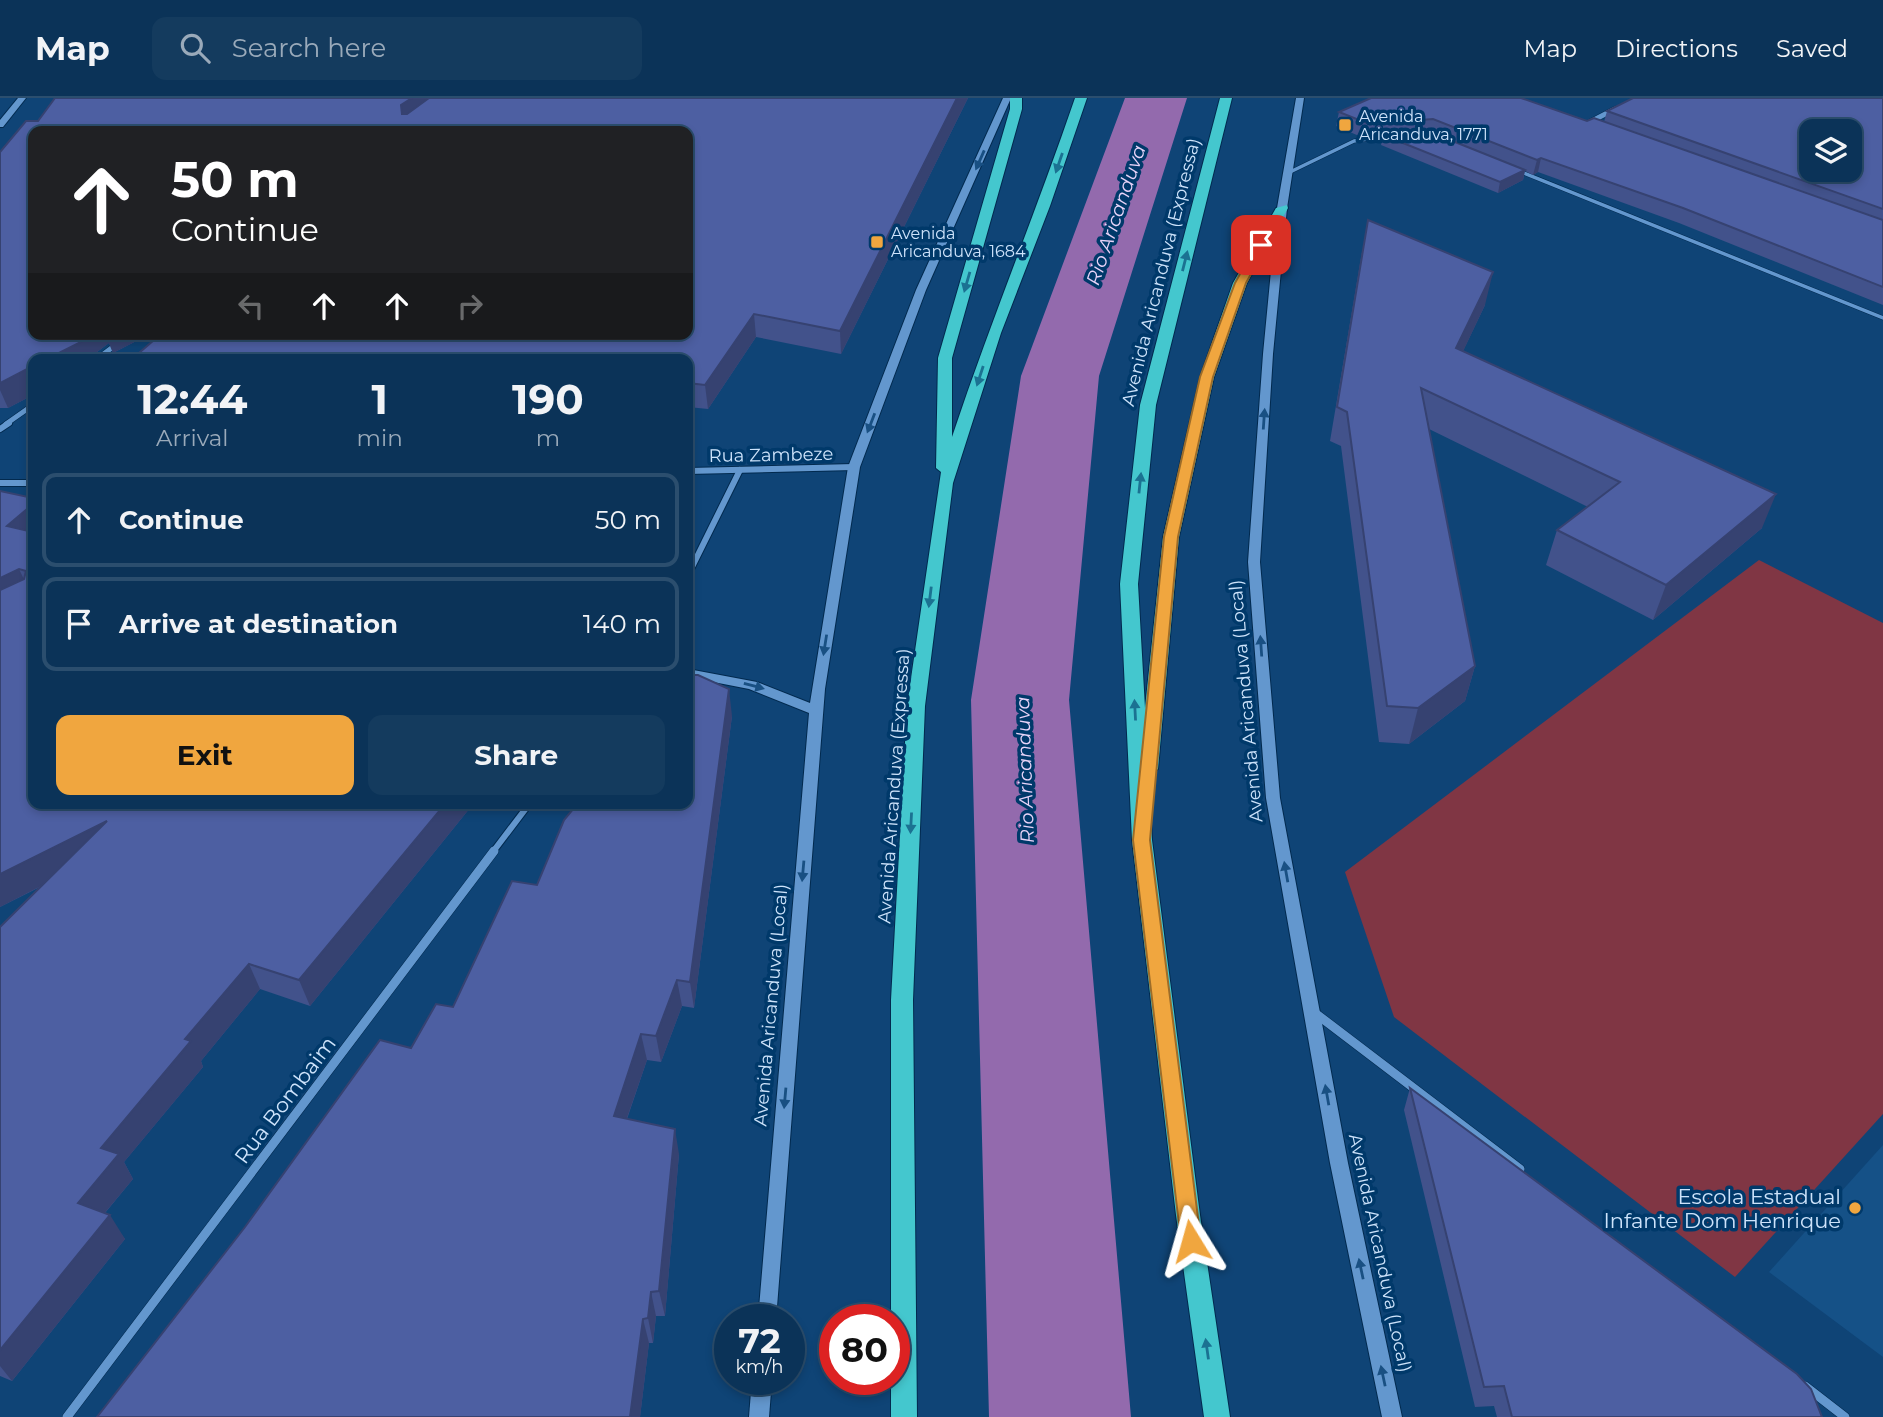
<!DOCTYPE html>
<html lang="en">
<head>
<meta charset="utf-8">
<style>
	body { margin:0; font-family:Montserrat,sans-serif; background:#143b5e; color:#f1f3f6; height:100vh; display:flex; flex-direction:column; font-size:26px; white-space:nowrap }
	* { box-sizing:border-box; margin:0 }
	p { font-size:23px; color:#9aaaba }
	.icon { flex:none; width:38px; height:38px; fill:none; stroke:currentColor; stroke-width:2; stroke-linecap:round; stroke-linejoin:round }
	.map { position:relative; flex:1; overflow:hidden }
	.details { position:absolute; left:28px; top:256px; width:665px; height:455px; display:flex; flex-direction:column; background:#0b3358; border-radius:14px; box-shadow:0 4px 10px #0003,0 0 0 2px #2b4e6e }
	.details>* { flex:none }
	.guide { position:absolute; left:28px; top:28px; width:665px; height:214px; border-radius:14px; box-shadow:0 4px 10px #0003,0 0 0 2px #2b4e6e; background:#202124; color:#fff; overflow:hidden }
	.fabs { position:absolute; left:1799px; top:21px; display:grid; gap:14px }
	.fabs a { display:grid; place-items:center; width:63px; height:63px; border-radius:14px; background:#0b3358; box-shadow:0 4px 10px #0003,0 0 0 2px #2b4e6e; font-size:35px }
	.speed { position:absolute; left:714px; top:1206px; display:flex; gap:14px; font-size:35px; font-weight:700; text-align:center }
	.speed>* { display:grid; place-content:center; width:91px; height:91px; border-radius:50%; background:#0b3358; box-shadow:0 4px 10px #0003,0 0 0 2px #2b4e6e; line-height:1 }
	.speed small { font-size:18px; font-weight:400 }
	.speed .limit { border:10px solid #d22; background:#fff; color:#111 }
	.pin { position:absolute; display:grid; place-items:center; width:60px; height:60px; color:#fff; margin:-30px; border-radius:14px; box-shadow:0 4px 10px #0006 }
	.me { position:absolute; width:77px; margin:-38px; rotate:352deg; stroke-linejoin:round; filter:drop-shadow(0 0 5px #0008) }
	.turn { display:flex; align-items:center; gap:24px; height:147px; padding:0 28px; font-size:32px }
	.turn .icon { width:91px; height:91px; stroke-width:2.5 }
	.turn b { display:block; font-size:49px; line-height:60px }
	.lanes { display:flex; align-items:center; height:66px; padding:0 28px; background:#0003; justify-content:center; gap:35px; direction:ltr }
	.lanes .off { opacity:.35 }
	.eta { display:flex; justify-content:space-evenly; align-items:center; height:119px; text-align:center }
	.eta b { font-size:42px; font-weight:700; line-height:49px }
	.primary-button { display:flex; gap:14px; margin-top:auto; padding:14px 28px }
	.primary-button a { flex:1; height:80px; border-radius:14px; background:#f0a63f; color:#111; font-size:28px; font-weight:700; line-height:80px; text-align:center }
	.primary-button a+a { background:#143b5e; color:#f1f3f6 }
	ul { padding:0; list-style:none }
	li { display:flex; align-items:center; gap:21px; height:94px; margin:0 14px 10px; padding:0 14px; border:4px solid #2b4e6e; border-radius:14px }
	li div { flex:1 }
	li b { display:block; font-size:26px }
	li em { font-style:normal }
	header { display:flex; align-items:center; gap:42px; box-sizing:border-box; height:98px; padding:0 35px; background:#0b3358; border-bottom:2px solid #2b4e6e }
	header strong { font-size:33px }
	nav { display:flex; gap:38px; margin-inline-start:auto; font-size:24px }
	.search { width:490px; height:63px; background:#143b5e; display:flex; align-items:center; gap:18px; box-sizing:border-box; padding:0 24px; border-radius:14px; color:#9aaaba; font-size:26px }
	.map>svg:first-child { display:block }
</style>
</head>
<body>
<header>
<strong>Map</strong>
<div class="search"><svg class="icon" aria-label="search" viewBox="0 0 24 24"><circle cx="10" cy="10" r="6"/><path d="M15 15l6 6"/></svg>Search here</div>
<nav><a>Map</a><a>Directions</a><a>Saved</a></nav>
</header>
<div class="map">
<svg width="1883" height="1319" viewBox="0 0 1883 1319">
	<rect width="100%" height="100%" fill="#0f4476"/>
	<path fill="#155187" d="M1883,1047V1259L1769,1174Z"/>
	<path fill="#803644" d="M1759,462L1883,525V1016L1735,1179L1394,919L1345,774Z"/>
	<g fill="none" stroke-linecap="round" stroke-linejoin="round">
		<path fill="#936aad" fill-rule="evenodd" d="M1125,0H1187L1099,278L1069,602L1131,1319H989L971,602L1021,278Z"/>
		<defs>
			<g id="service">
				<path d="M1519,73L1883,220"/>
				<path d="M1288,75L1354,43L1382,39"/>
			</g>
			<g id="minor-far2">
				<path d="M1588,25L1615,11"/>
				<path d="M97,261L130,236"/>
				<path d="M6,326L33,307"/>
			</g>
			<g id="minor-far1">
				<path d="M0,331L9,325"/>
				<path d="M688,373L854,369"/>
				<path d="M0,385H33"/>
				<path d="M688,477L740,372"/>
				<path d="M492,755L530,705"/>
			</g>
			<g id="minor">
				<path d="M1315,915L1520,1071"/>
				<path d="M1805,1288L1845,1319"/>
				<path d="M67,1319L494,753"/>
			</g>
			<path id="tertiary" d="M18,0H26L3,29H0V22Z"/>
			<g id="secondary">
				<path d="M1003,0H1011L926,192L860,369L825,591L776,1222H758L809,615L749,591L688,579V571L757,584L810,605L848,369L916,192Z"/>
				<path d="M1296,0H1304L1287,110L1273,256L1260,464L1280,700L1348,1065L1402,1319H1382L1330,1065L1266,700L1248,464L1263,256L1277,110Z"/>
				<path d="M752,1281H772L769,1319H749Z"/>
			</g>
			<g id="trunk">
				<path d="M1010,0H1022V11L952,260V339C990,225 1036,114 1075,0H1087L1050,108L1001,235L953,385L925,608L913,902L917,1319H891V1281H894V1222H891V902L907,608L941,374L936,370L938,260L1010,11Z"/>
				<path d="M1220,0H1232L1156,307L1138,486L1145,610L1163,439L1200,279L1233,185L1276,110L1287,107L1288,110L1247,185L1214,279L1179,439L1158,671L1148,678L1152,742L1200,1117L1230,1319H1204L1176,1117L1132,742L1120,486L1140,307Z"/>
			</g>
		</defs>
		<use href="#service" stroke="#022a4f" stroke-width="4.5"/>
		<use href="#minor-far2" stroke="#022a4f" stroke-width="6"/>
		<use href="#minor-far1" stroke="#022a4f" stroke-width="8"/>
		<use href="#minor" stroke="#022a4f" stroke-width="10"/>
		<use href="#tertiary" stroke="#022a4f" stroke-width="2"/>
		<use href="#secondary" stroke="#022a4f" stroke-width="2"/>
		<use href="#trunk" stroke="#022a4f" stroke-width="2"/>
		<use href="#service" stroke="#6397ce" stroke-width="3.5"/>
		<use href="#minor-far2" stroke="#6397ce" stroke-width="5"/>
		<use href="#minor-far1" stroke="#6397ce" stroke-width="6"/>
		<use href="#minor" stroke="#6397ce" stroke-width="9"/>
		<use href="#tertiary" fill="#6397ce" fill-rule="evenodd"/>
		<use href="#secondary" fill="#6397ce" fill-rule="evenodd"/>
		<use href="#trunk" fill="#44c7ce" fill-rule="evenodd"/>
	</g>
	<g fill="#42528b">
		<path d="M55,0H968L841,256L756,239L708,311L688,309V261H132L161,236H688V33H33V236H150L113,255L109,245L93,257L94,261H33V297L8,310H0V54L26,23H38Z"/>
		<path d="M1883,0V207L1679,125L1538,74L1533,77L1525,73L1523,82L1498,95L1381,47L1383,39L1366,41L1336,28L1339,14L1604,24L1607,13Z"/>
		<path d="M1362,154L1485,207L1463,253L1762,430L1653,522L1546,467L1557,432L1588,409L1429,331L1475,568L1465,603L1409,646L1379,644L1341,348L1330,343Z"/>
		<path d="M0,393L33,400V705H474L310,908L260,891L201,963L203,969L124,1064L133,1081L105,1115L125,1141L12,1283L0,1278V829L42,788L0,809Z"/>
		<path d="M732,618L694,910L682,908L661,964L647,962L627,1021L679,1056L665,1218H656L653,1245H649L640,1319H97L411,950L453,909L537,787Z"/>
		<path d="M1410,990L1822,1319H1497L1494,1308L1475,1309L1404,1012Z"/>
	</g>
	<g fill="#364271">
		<path d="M412,0H445L406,29L402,16L401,7Z"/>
		<path d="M957,0H968L841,256L840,233Z"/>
		<path d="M1541,60L1538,74L1533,77L1537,62Z"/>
		<path d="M1525,72L1523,82L1498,95L1500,84Z"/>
		<path d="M1493,174L1485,207L1449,283L1456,250Z"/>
		<path d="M754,216L756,239L708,311L705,287Z"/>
		<path d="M85,236H150L113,255L109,245L93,257L94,261H47Z"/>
		<path d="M33,268V297L8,310L0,292V285Z"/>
		<path d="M1776,396L1762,430L1653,522L1666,487Z"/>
		<path d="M33,406V440L7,428Z"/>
		<path d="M19,471L31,496L0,511V480Z"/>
		<path d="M1475,568L1465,603L1409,646L1418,610Z"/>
		<path d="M729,591L732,618L694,910L690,884Z"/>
		<path d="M446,705H474L310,908L299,882Z"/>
		<path d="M107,723L119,748L0,809V776Z"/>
		<path d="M249,866L260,891L201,963L203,969L124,1064L133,1081L93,1129L78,1105L101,1050L185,941Z"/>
		<path d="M677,882L682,908L661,964L656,938Z"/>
		<path d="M641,936L647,962L619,1043L614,1018Z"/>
		<path d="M675,1031L679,1056L665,1218L659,1193Z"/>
		<path d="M110,1117L125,1141L12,1283L0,1268V1252Z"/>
		<path d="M651,1194L656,1218L653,1245L648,1220Z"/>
		<path d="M643,1221L649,1245L640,1319H630Z"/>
	</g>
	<g fill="#4d5fa2" stroke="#364271" stroke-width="2" fill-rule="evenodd">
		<path d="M55,0H412L401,7L402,16H407L429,0H957L840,233L754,216L705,287L688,285V261H132L161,236H688V33H33V236H85V242L47,261H33V268L0,285V54L26,23H38Z"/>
		<path d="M1371,0H1521L1587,23L1594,20L1883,122V189L1683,110L1541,60L1537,62L1433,21L1369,26L1339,14Z"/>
		<path d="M1633,0H1883V111L1607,13ZM1811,33H1850V72H1811Z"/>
		<path d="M1430,34L1525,72L1500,84L1383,37Z"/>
		<path d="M1368,122L1493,174L1456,250L1776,396L1666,487L1557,432L1620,384L1421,290L1475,568L1418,610L1387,608L1347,314L1337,309Z"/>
		<path d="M0,393L33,400V406L7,428L33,434V705H446L299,882L249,866L185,941L191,943L101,1050L119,1056L78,1105L110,1117L0,1252V829L107,723L0,776V492L24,481L26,473L19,471L0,480Z"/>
		<path d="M688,577H698L729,591L690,884L677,882L656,938L641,936L614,1018L675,1031L659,1193L651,1194L648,1220L643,1221L630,1319H97L245,1129L380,942L411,950L436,906L453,909L512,783L537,787L564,722L578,705H688Z"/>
		<path d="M1410,990L1797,1276L1811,1291L1822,1319H1512L1504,1288L1484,1289Z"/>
	</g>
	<defs><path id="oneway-solid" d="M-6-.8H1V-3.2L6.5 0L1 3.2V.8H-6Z" transform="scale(1.75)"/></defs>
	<g fill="#195083">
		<use href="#oneway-solid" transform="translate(980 62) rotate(114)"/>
		<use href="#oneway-solid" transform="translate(1264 321) rotate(-86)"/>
		<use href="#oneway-solid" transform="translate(871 325) rotate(111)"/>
		<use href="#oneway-solid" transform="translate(825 547) rotate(99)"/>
		<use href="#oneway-solid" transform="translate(1261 548) rotate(-94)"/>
		<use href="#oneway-solid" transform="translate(754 588) rotate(15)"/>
		<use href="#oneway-solid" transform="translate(803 773) rotate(95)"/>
		<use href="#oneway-solid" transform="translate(1286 774) rotate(-100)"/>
		<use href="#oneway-solid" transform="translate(1327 997) rotate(-100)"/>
		<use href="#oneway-solid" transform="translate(785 1000) rotate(95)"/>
		<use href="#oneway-solid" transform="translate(1361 1171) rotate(-102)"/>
		<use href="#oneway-solid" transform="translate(1383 1278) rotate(-102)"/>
	</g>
	<g fill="#1b7292">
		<use href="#oneway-solid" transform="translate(1059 65) rotate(109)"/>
		<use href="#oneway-solid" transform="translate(1185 163) rotate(-76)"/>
		<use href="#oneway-solid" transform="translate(967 184) rotate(106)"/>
		<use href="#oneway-solid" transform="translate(980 278) rotate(108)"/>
		<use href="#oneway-solid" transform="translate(1140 385) rotate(-84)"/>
		<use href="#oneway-solid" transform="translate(930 499) rotate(97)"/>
		<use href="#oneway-solid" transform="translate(1135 612) rotate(-93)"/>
		<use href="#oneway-solid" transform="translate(911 725) rotate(93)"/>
		<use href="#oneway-solid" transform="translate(1207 1251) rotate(-98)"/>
	</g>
	<path fill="#f0a63f" stroke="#9c6c29" stroke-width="2" d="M1261,144L1267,147L1246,185L1213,279L1178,439L1150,742L1201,1143L1198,1149L1191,1152L1184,1149L1181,1143L1133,742L1164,439L1200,279L1235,185L1256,147Z"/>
	<g fill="#f0a63f" stroke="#00396a" stroke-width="2.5">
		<rect x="1338" y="20" width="14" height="14" rx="3.5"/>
		<rect x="870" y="137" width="14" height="14" rx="3.5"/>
		<circle cx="1855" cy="1110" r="7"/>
	</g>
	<g text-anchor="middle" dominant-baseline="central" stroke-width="7" stroke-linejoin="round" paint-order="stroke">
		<g font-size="16" fill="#cde3fb" stroke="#00396a" text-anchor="start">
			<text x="1359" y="18">Avenida<tspan x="1359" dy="18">Aricanduva, 1771</tspan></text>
			<text x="891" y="135">Avenida<tspan x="891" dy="18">Aricanduva, 1684</tspan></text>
		</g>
		<g font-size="18" fill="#cde3fb" stroke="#00396a">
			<text transform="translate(1161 174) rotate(-76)">Avenida Aricanduva (Expressa)</text>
			<text transform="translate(771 357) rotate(-1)">Rua Zambeze</text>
			<text transform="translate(1246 603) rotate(-95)">Avenida Aricanduva (Local)</text>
			<text transform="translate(894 688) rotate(-86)">Avenida Aricanduva (Expressa)</text>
			<text transform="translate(771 907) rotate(-85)">Avenida Aricanduva (Local)</text>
			<text transform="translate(1380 1155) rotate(78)">Avenida Aricanduva (Local)</text>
		</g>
		<g font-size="19" font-style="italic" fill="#e9d4f9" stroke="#00396a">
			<text transform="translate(1116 117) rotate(-71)">Rio Aricanduva</text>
			<text transform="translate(1025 672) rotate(-92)">Rio Aricanduva</text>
		</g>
		<g font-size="21" fill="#cde3fb" stroke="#00396a">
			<text transform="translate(285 1002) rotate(-53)">Rua Bombaim</text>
		</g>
		<g font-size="21" fill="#cde3fb" stroke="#00396a" text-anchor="end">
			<text x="1841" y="1098">Escola Estadual<tspan x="1841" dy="24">Infante Dom Henrique</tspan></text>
		</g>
	</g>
</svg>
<div class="fabs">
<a><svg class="icon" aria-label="layers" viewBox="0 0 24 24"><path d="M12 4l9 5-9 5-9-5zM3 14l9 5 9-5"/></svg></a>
</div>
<div class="speed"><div>72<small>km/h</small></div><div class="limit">80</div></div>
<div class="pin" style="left:1261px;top:147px;background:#d93025"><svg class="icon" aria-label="arrive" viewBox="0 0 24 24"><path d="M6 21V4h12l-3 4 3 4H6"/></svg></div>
<svg class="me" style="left:1191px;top:1143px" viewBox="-20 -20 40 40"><path d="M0-17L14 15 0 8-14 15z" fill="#f0a63f" stroke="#fff" stroke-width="4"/></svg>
<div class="guide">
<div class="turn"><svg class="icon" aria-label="ahead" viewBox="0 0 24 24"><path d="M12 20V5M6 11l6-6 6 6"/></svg><div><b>50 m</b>Continue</div></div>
<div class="lanes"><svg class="icon off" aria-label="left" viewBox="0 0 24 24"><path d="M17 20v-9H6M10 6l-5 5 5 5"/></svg><svg class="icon" aria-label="ahead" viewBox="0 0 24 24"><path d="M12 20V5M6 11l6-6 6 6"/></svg><svg class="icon" aria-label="ahead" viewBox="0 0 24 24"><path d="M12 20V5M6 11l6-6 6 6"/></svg><svg class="icon off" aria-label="right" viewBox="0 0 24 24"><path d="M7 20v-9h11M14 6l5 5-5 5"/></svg></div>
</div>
<section class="details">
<div class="eta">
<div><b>12:44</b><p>Arrival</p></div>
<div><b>1</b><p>min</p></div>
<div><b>190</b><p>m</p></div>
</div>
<ul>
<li><svg class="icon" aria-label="ahead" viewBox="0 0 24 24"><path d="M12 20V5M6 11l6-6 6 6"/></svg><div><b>Continue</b></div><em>50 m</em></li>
<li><svg class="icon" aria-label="arrive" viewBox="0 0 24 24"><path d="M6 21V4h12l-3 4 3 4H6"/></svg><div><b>Arrive at destination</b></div><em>140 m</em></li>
</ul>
<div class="primary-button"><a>Exit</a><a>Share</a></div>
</section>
</div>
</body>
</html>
